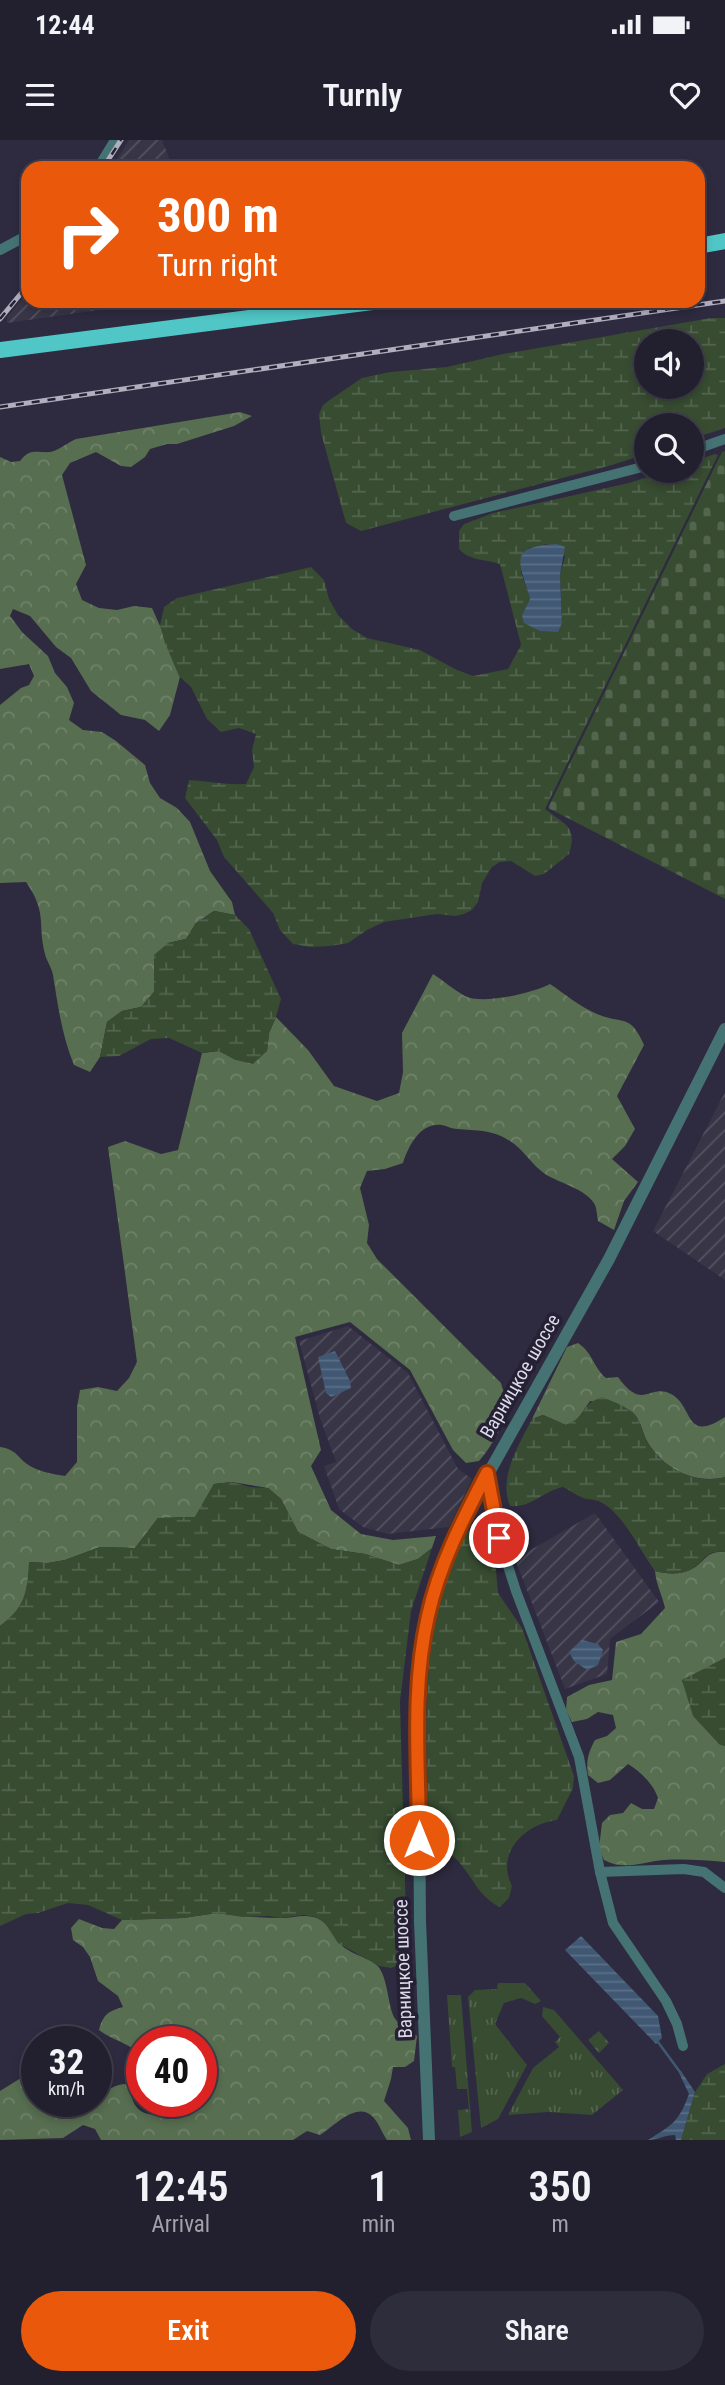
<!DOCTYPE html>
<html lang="en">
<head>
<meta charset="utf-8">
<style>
	body { margin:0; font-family:"Roboto Condensed",sans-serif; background:#2e2d3b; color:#f1f3f6; height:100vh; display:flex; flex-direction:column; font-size:26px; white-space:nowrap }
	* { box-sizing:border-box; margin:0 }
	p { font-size:23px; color:#a2a3aa }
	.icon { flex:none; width:38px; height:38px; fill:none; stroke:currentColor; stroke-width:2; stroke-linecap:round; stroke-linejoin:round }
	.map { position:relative; height:2000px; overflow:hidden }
	.sheet { display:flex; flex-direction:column; background:#22202f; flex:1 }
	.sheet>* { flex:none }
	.top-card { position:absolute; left:21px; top:21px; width:684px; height:147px; border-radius:21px; box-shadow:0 4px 10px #0003,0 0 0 2px #3f3e4b; background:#ea580c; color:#fff; overflow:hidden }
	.buttons { position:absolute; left:634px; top:189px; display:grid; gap:14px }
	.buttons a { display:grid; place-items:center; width:70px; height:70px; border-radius:50%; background:#22202f; box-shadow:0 4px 10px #0003,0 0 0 2px #3f3e4b; font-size:35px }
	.speed { position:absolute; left:21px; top:1886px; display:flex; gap:14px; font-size:35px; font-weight:700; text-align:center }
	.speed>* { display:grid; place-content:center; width:91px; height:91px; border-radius:50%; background:#22202f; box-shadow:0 4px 10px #0003,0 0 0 2px #3f3e4b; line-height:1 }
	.speed small { font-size:18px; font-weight:400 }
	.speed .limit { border:10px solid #d22; background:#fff; color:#111 }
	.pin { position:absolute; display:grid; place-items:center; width:60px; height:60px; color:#fff; margin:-30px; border:4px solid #fff; border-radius:50%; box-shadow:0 2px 7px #0007 }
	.me { position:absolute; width:77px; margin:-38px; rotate:0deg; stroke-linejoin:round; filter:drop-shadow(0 0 5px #0008) }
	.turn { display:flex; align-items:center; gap:24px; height:147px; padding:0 21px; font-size:32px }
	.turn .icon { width:91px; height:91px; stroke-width:2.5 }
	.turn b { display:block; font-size:49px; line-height:60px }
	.eta { display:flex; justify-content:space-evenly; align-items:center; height:119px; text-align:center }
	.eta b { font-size:42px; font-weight:600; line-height:49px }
	.primary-button { display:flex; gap:14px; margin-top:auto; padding:14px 21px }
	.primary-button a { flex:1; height:80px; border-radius:42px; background:#ea580c; color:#fff; font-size:28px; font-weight:600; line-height:80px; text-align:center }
	.primary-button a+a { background:#2e2d3b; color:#f1f3f6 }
	.status { display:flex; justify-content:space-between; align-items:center; height:49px; padding:0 35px; background:#22202f; direction:ltr }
	.status svg { height:19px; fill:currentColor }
	header { display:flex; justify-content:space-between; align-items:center; height:91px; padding:0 21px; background:#22202f; font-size:32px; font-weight:600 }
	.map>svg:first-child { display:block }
</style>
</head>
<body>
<div class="status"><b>12:44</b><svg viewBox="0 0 49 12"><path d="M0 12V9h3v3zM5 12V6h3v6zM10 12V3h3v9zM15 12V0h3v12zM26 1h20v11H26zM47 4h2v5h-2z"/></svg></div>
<header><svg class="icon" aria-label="menu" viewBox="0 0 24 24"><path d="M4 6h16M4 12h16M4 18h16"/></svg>Turnly<svg class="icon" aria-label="heart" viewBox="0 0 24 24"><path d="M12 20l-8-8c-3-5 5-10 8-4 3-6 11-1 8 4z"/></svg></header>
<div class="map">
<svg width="725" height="2000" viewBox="0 0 725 2000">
	<defs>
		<pattern id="industrial-furrows" width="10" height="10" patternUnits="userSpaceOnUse" patternTransform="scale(1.75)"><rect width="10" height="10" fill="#383547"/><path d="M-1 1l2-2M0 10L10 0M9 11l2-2" fill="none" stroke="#545262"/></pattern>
		<pattern id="grass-tufts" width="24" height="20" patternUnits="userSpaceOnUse" patternTransform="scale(1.75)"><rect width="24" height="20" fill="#374c31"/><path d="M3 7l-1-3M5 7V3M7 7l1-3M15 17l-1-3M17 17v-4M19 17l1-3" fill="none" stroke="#53654f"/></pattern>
		<pattern id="forest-crowns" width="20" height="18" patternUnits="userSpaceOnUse" patternTransform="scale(1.75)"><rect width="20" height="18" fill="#576e50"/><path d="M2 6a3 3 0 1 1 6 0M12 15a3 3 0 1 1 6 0" fill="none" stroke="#6f8269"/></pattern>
		<pattern id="wetland-marsh" width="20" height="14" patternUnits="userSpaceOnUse" patternTransform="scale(1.75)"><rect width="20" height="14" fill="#374c31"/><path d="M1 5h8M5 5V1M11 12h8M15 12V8" fill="none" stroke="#53654f"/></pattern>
		<pattern id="cemetery-stones" width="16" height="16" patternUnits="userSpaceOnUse" patternTransform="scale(1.75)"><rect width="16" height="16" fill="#374c31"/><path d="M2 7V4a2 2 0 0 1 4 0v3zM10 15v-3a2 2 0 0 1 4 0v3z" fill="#53654f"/></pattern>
		<pattern id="water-rules" width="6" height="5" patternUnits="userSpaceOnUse" patternTransform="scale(1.75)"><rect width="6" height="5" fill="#405873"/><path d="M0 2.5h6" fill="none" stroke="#5b6f87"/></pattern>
	</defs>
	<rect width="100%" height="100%" fill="#2e2a3f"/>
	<g fill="url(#industrial-furrows)">
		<path d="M129,0H162L173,28H111Z"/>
		<path d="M28,152V161H163L7,183V177Z"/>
		<path d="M725,952V1140L653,1091Z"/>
		<path d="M348,1186L408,1233L458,1329L472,1339L449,1387L388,1394L363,1387L339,1369L324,1326L336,1322L320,1278L299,1201Z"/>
		<path d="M595,1373L659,1462L610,1499L607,1534L565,1549L515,1419Z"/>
	</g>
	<g fill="url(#grass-tufts)">
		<path d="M498,1843H525L541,1861L535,1864L521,1858L504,1863L495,1884L527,1925L498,1979L481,1988L468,1857L475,1850L497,1849Z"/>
		<path d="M447,1855H461L472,1992L460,1997L458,1970L469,1969L467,1949H457L455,1927H452Z"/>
		<path d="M543,1867L554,1870L623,1950L592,1975L548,1972L508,1975L533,1928L559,1907L555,1902L560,1897L542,1876Z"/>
	</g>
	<g fill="url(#forest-crowns)">
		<path d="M240,272L252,276L234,286L177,304H167L150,309L145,317L131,327L121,326L96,312L70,323L62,335L86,425L76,444L82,460L99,468L117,470L134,466L152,468L181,533L170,575L159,591L145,580L121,575L91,551L71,518L56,507L30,476L13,469L10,476L22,492L48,516L55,533L67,547L74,563L69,580L83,590L102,592L116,601L145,625L150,643L160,658L177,668L190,682L210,731L232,762L235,775L214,771L196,783L186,799L168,803L154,852L141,867L122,871L107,882L100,917L90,932L74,925C62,896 58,866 53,835C52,828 47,822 45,814C37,783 48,774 26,742L0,743V565L21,548L29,545L34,536L29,524L0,529V317L11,322L20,321C30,308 36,313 50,312C58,311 68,302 76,299Z"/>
		<path d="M433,834C444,841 454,850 465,856C482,865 533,853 550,844C565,854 580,867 597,874C624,885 630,873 644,905L617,956L635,989L625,1006L612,1019L638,1042L624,1061L614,1090L598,1081C597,1077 597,1070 595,1065C587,1049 559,1043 545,1034C531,1024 524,1010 510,1001C491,989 477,991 457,989C452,989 447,986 442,985C420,982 408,1007 403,1023L385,1029L367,1031L360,1048L369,1085L367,1103L377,1119L501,1243C502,1248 505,1254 506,1259C509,1279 491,1307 479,1321L466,1323L453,1310L410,1230L350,1182L295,1197L321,1310L311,1326L331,1370L361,1394L393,1400L436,1396L432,1408L418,1419L399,1425L365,1414L331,1409L298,1392L281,1359L268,1348L232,1342L214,1344L195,1377L158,1378L135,1408L100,1407L65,1420L48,1423L30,1422C27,1452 26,1467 0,1486V1307C18,1310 16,1317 30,1326C40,1332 53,1334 65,1336L77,1322V1267L80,1250L98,1247L117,1251L129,1238L137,1222L108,1007L125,1001L161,1014L178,1010L202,913L219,911L236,920L267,911L269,893L276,877L308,910L334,946L377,961L399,953L403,932L402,893Z"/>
		<path d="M578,1203C593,1213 593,1227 606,1238L618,1237C643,1272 649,1243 671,1254C694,1266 684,1304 725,1277V1337C695,1345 662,1328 647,1301C642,1292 641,1279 632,1272C622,1264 603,1263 590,1261L577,1280L566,1285L543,1275L532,1279L567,1207Z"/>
		<path d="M718,1412H725V1518L682,1541L719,1604L725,1606V1722C705,1720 684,1719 664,1720C642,1722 624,1731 604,1720L599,1708L602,1683L610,1675L623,1673L631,1663L642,1669H654L658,1658C654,1645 640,1631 628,1624L610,1640L598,1643L588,1635C586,1621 588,1613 595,1600L607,1596L616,1588L613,1575L598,1572L587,1579L572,1582L566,1570L567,1557L589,1545L612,1540L616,1502L641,1494L665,1468C662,1455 656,1444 655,1431C670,1435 687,1435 699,1424C707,1417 707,1414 718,1412Z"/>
		<path d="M217,1773C238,1776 260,1778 282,1778C295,1778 306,1773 319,1779C332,1786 335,1803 348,1810C357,1816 375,1820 380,1829C389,1844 388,1870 396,1880C401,1887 411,1890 417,1896L414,1921L405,1927H393L391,1939L384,1961L408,1988L411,2000H387C382,1993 378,1981 372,1976C356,1961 333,1987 320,1995L307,1991L293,2000H101L95,1989L83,1985L63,1998L0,2000V1951L37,1928V1962H96V1953C109,1952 113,1944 127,1944C134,1963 134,1974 157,1975L159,1962H201V1902H142V1935L139,1932L132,1908C121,1901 109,1898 99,1890C103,1874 109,1871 123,1867L118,1856L98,1841L90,1817L83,1807L73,1800L71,1788L79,1779L102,1788L114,1789L122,1780L183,1778Z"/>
	</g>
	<g fill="url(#wetland-marsh)" fill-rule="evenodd">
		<path d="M711,178H725V288L691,299V285H646V314L612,325L361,391L346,383L321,293L319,274L323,265L331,259L362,238L390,232L447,227L503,214ZM691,201V247H646V201Z"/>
		<path d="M715,314L718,315L545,669C564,684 578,686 569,714L544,734L535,736L511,721L500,722L492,727L482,743L478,762L472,770L464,774L455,776L437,774L384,782L367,790L348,803L330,806L310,807L293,804L280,790L273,773L224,717L217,700L185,658L189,640C208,641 226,645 246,644L254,627L252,610L256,594L239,588L221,592L207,579L191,547L179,536L165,503L160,485L164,467L177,458L311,427L324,440L329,459L338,475L352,489L367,498L420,510L455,529L473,536L508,529L521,505L500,424C485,419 470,421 459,409V391L464,384L493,373L629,343L666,331H691V322ZM547,404L565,416L560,435L562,483L522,475L530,459L521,432L529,408Z"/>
		<path d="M215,771L235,775L249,789L281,859L276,877L269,893L267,911L253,924L236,920L219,911L202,913L169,898L151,899L119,916L100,917L107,882L122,871L141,867L154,852V815L168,803L186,799L196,783Z"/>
		<path d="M602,1257C612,1261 628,1267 635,1275C642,1284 643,1296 649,1305C666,1330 696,1345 725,1337V1412C703,1410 706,1422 690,1430C679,1435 667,1434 655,1431C641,1412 624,1376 604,1364C597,1359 590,1360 583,1358C576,1355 569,1350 563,1347C543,1351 532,1368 510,1366C498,1337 519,1305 532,1279L543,1275L566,1285C587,1277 580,1264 602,1257Z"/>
		<path d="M232,1342L250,1347L268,1348L281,1359L298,1392L331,1409L365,1414L399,1425L418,1419L432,1408L411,1471L400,1561L407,1814L402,1824L391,1828L379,1826L338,1803L325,1783L316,1777L304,1775L280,1778L269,1776L243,1777L217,1773L183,1778L122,1780L88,1765L68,1763L38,1773L26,1774L0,1786V1486C26,1467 27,1452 29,1422L48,1423L65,1420L100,1407L135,1408L158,1378L195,1377L214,1344Z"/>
		<path d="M480,1385L488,1395L496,1430L498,1453L522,1488L574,1636L573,1648L557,1680C525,1684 495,1713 512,1746L509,1758L500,1767C467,1751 470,1712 428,1706C427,1610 418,1509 453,1418C457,1407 465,1396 472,1386Z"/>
		<path d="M725,1518V1606L719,1604L693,1576L682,1540Z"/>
		<path d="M725,1924V2000H681L695,1952L707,1934Z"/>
	</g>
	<g fill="url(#cemetery-stones)">
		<path d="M725,311V759L548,668L722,312Z"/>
		<path d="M599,1891L609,1903L599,1913L588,1900Z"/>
	</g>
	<g fill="url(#water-rules)">
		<path d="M557,404L565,407L560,435L562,483L558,492L540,491L524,483L522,475L530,459C520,423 506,406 557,404Z"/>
		<path d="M335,1211L350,1241L351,1248L331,1257L326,1253L318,1217Z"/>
		<path d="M582,1500L598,1504L603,1510L598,1525L587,1530L574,1521L569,1512Z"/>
		<path d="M581,1796L658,1876L662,1898L656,1904L565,1810Z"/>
		<path d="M681,1931L695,1952L681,2000H676L675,1995C665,1995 657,2000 648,2000C673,1984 678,1983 689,1954L679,1933Z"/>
	</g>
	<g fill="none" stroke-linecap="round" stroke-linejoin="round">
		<path stroke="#405873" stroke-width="2.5" d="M658,1902L680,1932"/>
		<g stroke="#457373" stroke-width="10">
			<path d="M98,28L115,0"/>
			<path d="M0,110L28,95"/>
			<path d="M691,311L725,299"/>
			<path d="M454,376L646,326"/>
			<path d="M487,1333L499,1398L516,1451L579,1617L600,1732L613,1783L666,1861L677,1884L683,1906"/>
			<path d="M600,1732L684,1729L704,1732L725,1748"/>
		</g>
		<path stroke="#457373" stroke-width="12" d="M429,2000L420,1781L418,1540L428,1476L441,1432L460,1384L609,1119L725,889"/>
		<g stroke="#50c6c6" stroke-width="16">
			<path d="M698,106L725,101"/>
			<path d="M0,210L380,161"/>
		</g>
		<defs>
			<g id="rail">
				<path d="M103,28L121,0"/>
				<path d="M0,179L28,145"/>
				<path d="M0,267L725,161"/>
			</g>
		</defs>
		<use href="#rail" stroke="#b1afbe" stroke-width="5"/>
		<use href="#rail" stroke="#252034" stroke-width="2.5" stroke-dasharray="8" stroke-linecap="butt"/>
	</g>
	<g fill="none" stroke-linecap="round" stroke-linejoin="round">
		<defs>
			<path id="route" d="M419,1700C419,1626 411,1549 428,1476C439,1425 463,1379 487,1333L499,1398"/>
		</defs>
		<use href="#route" stroke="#983908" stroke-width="18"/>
		<use href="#route" stroke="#ea580c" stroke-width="12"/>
	</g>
	<g text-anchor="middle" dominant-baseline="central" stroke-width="7" stroke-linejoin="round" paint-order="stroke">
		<g font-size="19" fill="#dcdae8" stroke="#252034">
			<text transform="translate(520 1236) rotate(-60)">Варницкое шоссе</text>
			<text transform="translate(403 1829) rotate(-92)">Варницкое шоссе</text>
		</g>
	</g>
</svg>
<div class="buttons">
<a><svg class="icon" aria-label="sound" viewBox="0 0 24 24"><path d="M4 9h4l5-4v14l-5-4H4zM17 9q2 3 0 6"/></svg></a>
<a><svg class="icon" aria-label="search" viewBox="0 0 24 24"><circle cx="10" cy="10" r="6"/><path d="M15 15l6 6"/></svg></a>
</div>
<div class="speed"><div>32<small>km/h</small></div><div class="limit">40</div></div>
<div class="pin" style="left:499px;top:1398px;background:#d93025"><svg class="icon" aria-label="arrive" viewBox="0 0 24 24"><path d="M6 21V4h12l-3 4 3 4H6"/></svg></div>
<svg class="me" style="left:419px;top:1700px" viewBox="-20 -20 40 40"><circle r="17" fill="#ea580c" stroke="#fff" stroke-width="3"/><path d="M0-11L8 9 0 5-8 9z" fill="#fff"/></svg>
<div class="top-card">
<div class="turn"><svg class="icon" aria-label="right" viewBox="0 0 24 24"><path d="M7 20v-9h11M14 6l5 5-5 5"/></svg><div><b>300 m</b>Turn right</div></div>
</div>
</div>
<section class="sheet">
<div class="eta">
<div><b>12:45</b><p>Arrival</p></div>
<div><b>1</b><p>min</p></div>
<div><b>350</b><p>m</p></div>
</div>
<div class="primary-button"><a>Exit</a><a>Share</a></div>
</section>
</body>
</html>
